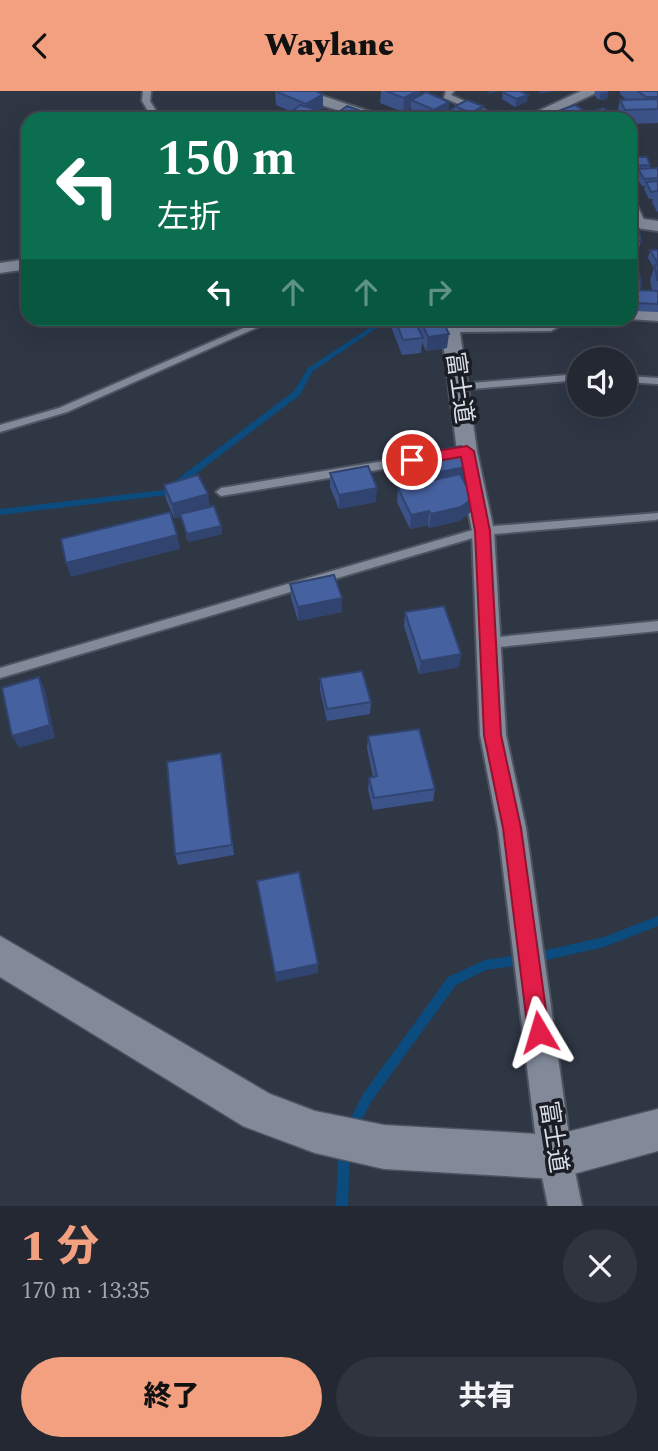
<!DOCTYPE html>
<html lang="ja">
<head>
<meta charset="utf-8">
<style>
	body { margin:0; font-family:Spectral,"Noto Sans JP",serif; background:#2f343f; color:#f1f3f6; height:100vh; display:flex; flex-direction:column; font-size:26px; white-space:nowrap }
	* { box-sizing:border-box; margin:0 }
	p { font-size:23px; color:#a3a6ac }
	.icon { flex:none; width:38px; height:38px; fill:none; stroke:currentColor; stroke-width:2; stroke-linecap:round; stroke-linejoin:round }
	.map { position:relative; height:1115px; overflow:hidden }
	.sheet { display:flex; flex-direction:column; background:#232833; flex:1 }
	.sheet>* { flex:none }
	.top-card { position:absolute; left:21px; top:21px; width:616px; height:214px; border-radius:21px; box-shadow:0 7px 28px #0002,0 0 0 2px #40444e; background:#0b6e4f; color:#fff; overflow:hidden }
	.tools { position:absolute; left:567px; top:256px; display:grid; gap:14px }
	.tools a { display:grid; place-items:center; width:70px; height:70px; border-radius:50%; background:#232833; box-shadow:0 7px 28px #0002,0 0 0 2px #40444e; font-size:35px }
	.pin { position:absolute; display:grid; place-items:center; width:60px; height:60px; color:#fff; margin:-30px; border:4px solid #fff; border-radius:50%; box-shadow:0 2px 7px #0007 }
	.me { position:absolute; width:77px; margin:-38px; rotate:353deg; stroke-linejoin:round; filter:drop-shadow(0 0 5px #0008) }
	.turn { display:flex; align-items:center; gap:24px; height:147px; padding:0 21px; font-size:32px }
	.turn .icon { width:91px; height:91px; stroke-width:2.5 }
	.turn b { display:block; font-size:49px; line-height:60px }
	.lanes { display:flex; align-items:center; height:66px; padding:0 21px; background:#0003; justify-content:center; gap:35px; direction:ltr }
	.lanes .off { opacity:.35 }
	.round { display:grid; place-items:center; flex:none; width:74px; height:74px; border-radius:37px; background:#2f343f }
	.headline { display:flex; align-items:center; justify-content:space-between; height:119px; padding:0 21px }
	h1 { font-size:42px; font-weight:800; line-height:52px; color:#f2a07f }
	.action { display:flex; gap:14px; margin-top:auto; padding:14px 21px }
	.action a { flex:1; height:80px; border-radius:42px; background:#f2a07f; color:#111; font-size:28px; font-weight:800; line-height:80px; text-align:center }
	.action a+a { background:#2f343f; color:#f1f3f6 }
	header { display:flex; justify-content:space-between; align-items:center; height:91px; padding:0 21px; background:#f2a07f; color:#111; font-size:32px; font-weight:800 }
	.map>svg:first-child { display:block }
</style>
</head>
<body>
<header><svg class="icon" aria-label="back" viewBox="0 0 24 24"><path d="M15 5l-7 7 7 7"/></svg>Waylane<svg class="icon" aria-label="search" viewBox="0 0 24 24"><circle cx="10" cy="10" r="6"/><path d="M15 15l6 6"/></svg></header>
<div class="map">
<svg width="658" height="1115" viewBox="0 0 658 1115">
	<rect width="100%" height="100%" fill="#2f3644"/>
	<g fill="none" stroke-linecap="round" stroke-linejoin="round">
		<g fill="#0b4b7e" fill-rule="evenodd">
			<path d="M383,228H390L313,280L300,304L168,404L0,424V418L163,399L294,300L308,277Z"/>
			<path d="M658,825V835L604,856L533,872L486,879L456,894L371,1011L356,1040L352,1042L348,1040L346,1036L363,1003L448,886L485,869L533,862L604,846Z"/>
			<path d="M344,1053L348,1055L350,1059L348,1115H336L338,1059L340,1055Z"/>
		</g>
		<defs>
			<g id="service">
				<path d="M143,0H151L150,10L161,28H153L142,10Z"/>
				<path d="M446,0H454L451,4L504,28H494L444,7Z"/>
				<path d="M630,106L634,108L646,133L645,135L638,133L630,117Z"/>
				<path d="M264,228H276L67,321L0,341V334L59,317Z"/>
				<path d="M579,283V289L460,299L455,296L460,293Z"/>
				<path d="M625,285L658,287V293L625,291Z"/>
				<path d="M439,361L443,362L444,365L443,368L221,405L216,401L221,397Z"/>
				<path d="M658,422V428L656,429L483,444L0,587V577L483,436Z"/>
				<path d="M658,530V540L489,557L485,555L483,552L485,549L489,547Z"/>
			</g>
			<g id="minor">
				<path d="M287,0H308L383,25L385,28H363L289,3Z"/>
				<path d="M581,0H600L541,28H521Z"/>
				<path d="M630,126L658,130V140L630,136Z"/>
				<path d="M28,168V178L0,182V172Z"/>
				<path d="M630,216L658,218V230L630,228Z"/>
				<path d="M440,228H571L551,240L460,241L477,360L494,440L506,644L526,737L572,1066L582,1115H548L538,1066L498,737L480,644L472,440L457,360Z"/>
			</g>
			<path id="tertiary" d="M0,845L270,1003L315,1020L384,1034L555,1044L658,1018V1060L555,1088L384,1078L315,1062L243,1035L0,886Z"/>
		</defs>
		<use href="#service" stroke="#4d535f" stroke-width="4"/>
		<use href="#minor" stroke="#4d535f" stroke-width="4"/>
		<use href="#tertiary" stroke="#4d535f" stroke-width="3"/>
		<use href="#service" fill="#828a9a" fill-rule="evenodd"/>
		<use href="#minor" fill="#828a9a" fill-rule="evenodd"/>
		<use href="#tertiary" fill="#828a9a" fill-rule="evenodd"/>
	</g>
	<g fill="#3c5389">
		<path d="M275,0L323,3V17L319,19L325,28H286V25L292,21L276,14Z"/>
		<path d="M381,0H420V4L449,11L448,20L483,15L482,22L502,28H422L410,23L411,17L403,21L380,12Z"/>
		<path d="M595,0H608L607,8L599,9L594,4Z"/>
		<path d="M620,0H658V32L630,33V28H619L617,23L620,9H627L620,3Z"/>
		<path d="M503,1L528,4L526,11L515,16L502,8Z"/>
		<path d="M558,20L592,25L593,21L612,28H558L557,27Z"/>
		<path d="M630,52L635,62L634,66L650,74V78L658,77V120L657,121L652,111L653,108H649L644,98L645,95H642L636,86L637,82H630Z"/>
		<path d="M630,126L641,150L637,164H634L637,174L634,181L641,195L640,199L652,200L650,189L654,177L648,167L650,159H658V221L635,220L633,206L634,203H630Z"/>
		<path d="M388,228H414L416,230L415,228H442L447,257L426,260L422,251L421,262L402,264Z"/>
		<path d="M424,362L469,389L464,390L473,407L471,421L459,430L429,437L428,434L410,438L397,411L398,397L419,392L417,389L419,374L423,373Z"/>
		<path d="M330,382L376,411L339,418L330,396Z"/>
		<path d="M164,394L209,416L221,435L222,443L188,451L181,426L174,427L166,408Z"/>
		<path d="M290,493L342,507V521L298,530L291,507Z"/>
		<path d="M405,521L461,563L459,576L419,583L404,535Z"/>
		<path d="M320,587L371,611L370,623L327,630L320,599Z"/>
		<path d="M368,645L435,698L433,710L373,719L368,699L369,687L373,686L367,657Z"/>
		<path d="M223,674L234,764L178,774L175,763Z"/>
	</g>
	<g fill="#31446f">
		<path d="M417,0H420L419,12L411,9V17L403,21L404,7Z"/>
		<path d="M489,0H500L488,3Z"/>
		<path d="M540,0H556L539,3Z"/>
		<path d="M609,1L607,8L599,9L601,2Z"/>
		<path d="M323,3V17L306,27V13Z"/>
		<path d="M528,4L526,11L515,16L516,8Z"/>
		<path d="M449,11L448,25L442,23V28H433L434,19Z"/>
		<path d="M483,15L482,23L472,28L470,23Z"/>
		<path d="M361,20V27L360,28H350Z"/>
		<path d="M325,21V28H316Z"/>
		<path d="M613,23L612,28H603V27Z"/>
		<path d="M449,243L447,257L426,260L428,246Z"/>
		<path d="M471,375L469,389L422,399L424,384Z"/>
		<path d="M377,397L376,411L339,418V404Z"/>
		<path d="M208,403L210,418L174,427L172,413Z"/>
		<path d="M473,407L471,421L459,430L429,437L431,423Z"/>
		<path d="M429,420L428,434L410,438L411,424Z"/>
		<path d="M221,435L222,443L188,451L187,443Z"/>
		<path d="M177,444L180,458L71,486L66,472Z"/>
		<path d="M342,507V521L298,530V516Z"/>
		<path d="M461,563L459,576L419,583L421,570Z"/>
		<path d="M39,586L45,599L55,647L19,657L12,645Z"/>
		<path d="M318,873V882L276,891L275,882Z"/>
	</g>
	<g fill="#46619f" stroke="#31446f" stroke-width="2">
		<path d="M275,0H315L323,3L306,13Z"/>
		<path d="M386,0H417L404,7Z"/>
		<path d="M504,0H520L528,4L516,8L503,1Z"/>
		<path d="M638,0H658V6H646Z"/>
		<path d="M426,1L449,11L434,19L411,9Z"/>
		<path d="M658,8V18L625,19L620,9Z"/>
		<path d="M467,9L483,15L471,22L456,16H454Z"/>
		<path d="M300,14L325,21L316,28H296L286,25Z"/>
		<path d="M575,14L592,25L583,28H570L558,20Z"/>
		<path d="M347,15L361,20L350,28H329Z"/>
		<path d="M456,16L486,28H454L442,23Z"/>
		<path d="M603,17L613,23L603,27L593,21Z"/>
		<path d="M488,19L502,24L496,28H486L478,25Z"/>
		<path d="M630,52H632L635,62H630Z"/>
		<path d="M630,66H647L650,74L630,75Z"/>
		<path d="M658,77V87L644,88L638,78Z"/>
		<path d="M658,90V100L651,101L646,91Z"/>
		<path d="M630,126H636L641,150L630,149Z"/>
		<path d="M650,159H658V173Z"/>
		<path d="M630,162H634L637,174L630,173Z"/>
		<path d="M655,174H658V189H657Z"/>
		<path d="M630,181H639L641,195H630Z"/>
		<path d="M635,199L658,200V213L637,212Z"/>
		<path d="M395,228H414L423,247L403,249Z"/>
		<path d="M420,228H442L449,243L428,246Z"/>
		<path d="M461,355L471,375L424,384L419,374L429,372L424,362Z"/>
		<path d="M368,375L377,397L339,404L330,382Z"/>
		<path d="M460,383L473,407L461,416L431,423L429,420L411,424L398,397Z"/>
		<path d="M198,384L208,403L172,413L164,394Z"/>
		<path d="M214,415L221,435L187,443L180,423Z"/>
		<path d="M170,421L177,444L66,472L61,448Z"/>
		<path d="M334,484L342,507L298,516L290,493Z"/>
		<path d="M444,515L461,563L421,570L405,521Z"/>
		<path d="M362,580L371,611L327,618L320,587Z"/>
		<path d="M39,586L50,634L12,645L2,597Z"/>
		<path d="M419,638L435,698L374,707L369,687L377,685L368,645Z"/>
		<path d="M221,662L232,754L175,763L167,671Z"/>
		<path d="M299,781L318,873L275,882L257,790Z"/>
	</g>
	<path fill="#e11d48" stroke="#92132f" stroke-width="2" d="M467,355L474,360L490,440L501,644L521,737L549,941L546,948L539,951L531,948L528,941L503,737L484,644L475,440L461,366L412,374L405,369L412,364Z"/>
	<g text-anchor="middle" dominant-baseline="central" stroke-width="7" stroke-linejoin="round" paint-order="stroke">
		<g font-size="24" fill="#d9dde6" stroke="#1a1d24">
			<text transform="translate(459 297) rotate(82)">富士道</text>
			<text transform="translate(553 1046) rotate(81)">富士道</text>
		</g>
	</g>
</svg>
<div class="tools">
<a><svg class="icon" aria-label="sound" viewBox="0 0 24 24"><path d="M4 9h4l5-4v14l-5-4H4zM17 9q2 3 0 6"/></svg></a>
</div>
<div class="pin" style="left:412px;top:369px;background:#d93025"><svg class="icon" aria-label="arrive" viewBox="0 0 24 24"><path d="M6 21V4h12l-3 4 3 4H6"/></svg></div>
<svg class="me" style="left:539px;top:941px" viewBox="-20 -20 40 40"><path d="M0-17L14 15 0 8-14 15z" fill="#e11d48" stroke="#fff" stroke-width="4"/></svg>
<div class="top-card">
<div class="turn"><svg class="icon" aria-label="left" viewBox="0 0 24 24"><path d="M17 20v-9H6M10 6l-5 5 5 5"/></svg><div><b>150 m</b>左折</div></div>
<div class="lanes"><svg class="icon" aria-label="left" viewBox="0 0 24 24"><path d="M17 20v-9H6M10 6l-5 5 5 5"/></svg><svg class="icon off" aria-label="ahead" viewBox="0 0 24 24"><path d="M12 20V5M6 11l6-6 6 6"/></svg><svg class="icon off" aria-label="ahead" viewBox="0 0 24 24"><path d="M12 20V5M6 11l6-6 6 6"/></svg><svg class="icon off" aria-label="right" viewBox="0 0 24 24"><path d="M7 20v-9h11M14 6l5 5-5 5"/></svg></div>
</div>
</div>
<section class="sheet">
<div class="headline"><div><h1>1 分</h1><p>170 m · 13:35</p></div><a class="round"><svg class="icon" aria-label="close" viewBox="0 0 24 24"><path d="M6 6l12 12M18 6L6 18"/></svg></a></div>
<div class="action"><a>終了</a><a>共有</a></div>
</section>
</body>
</html>
